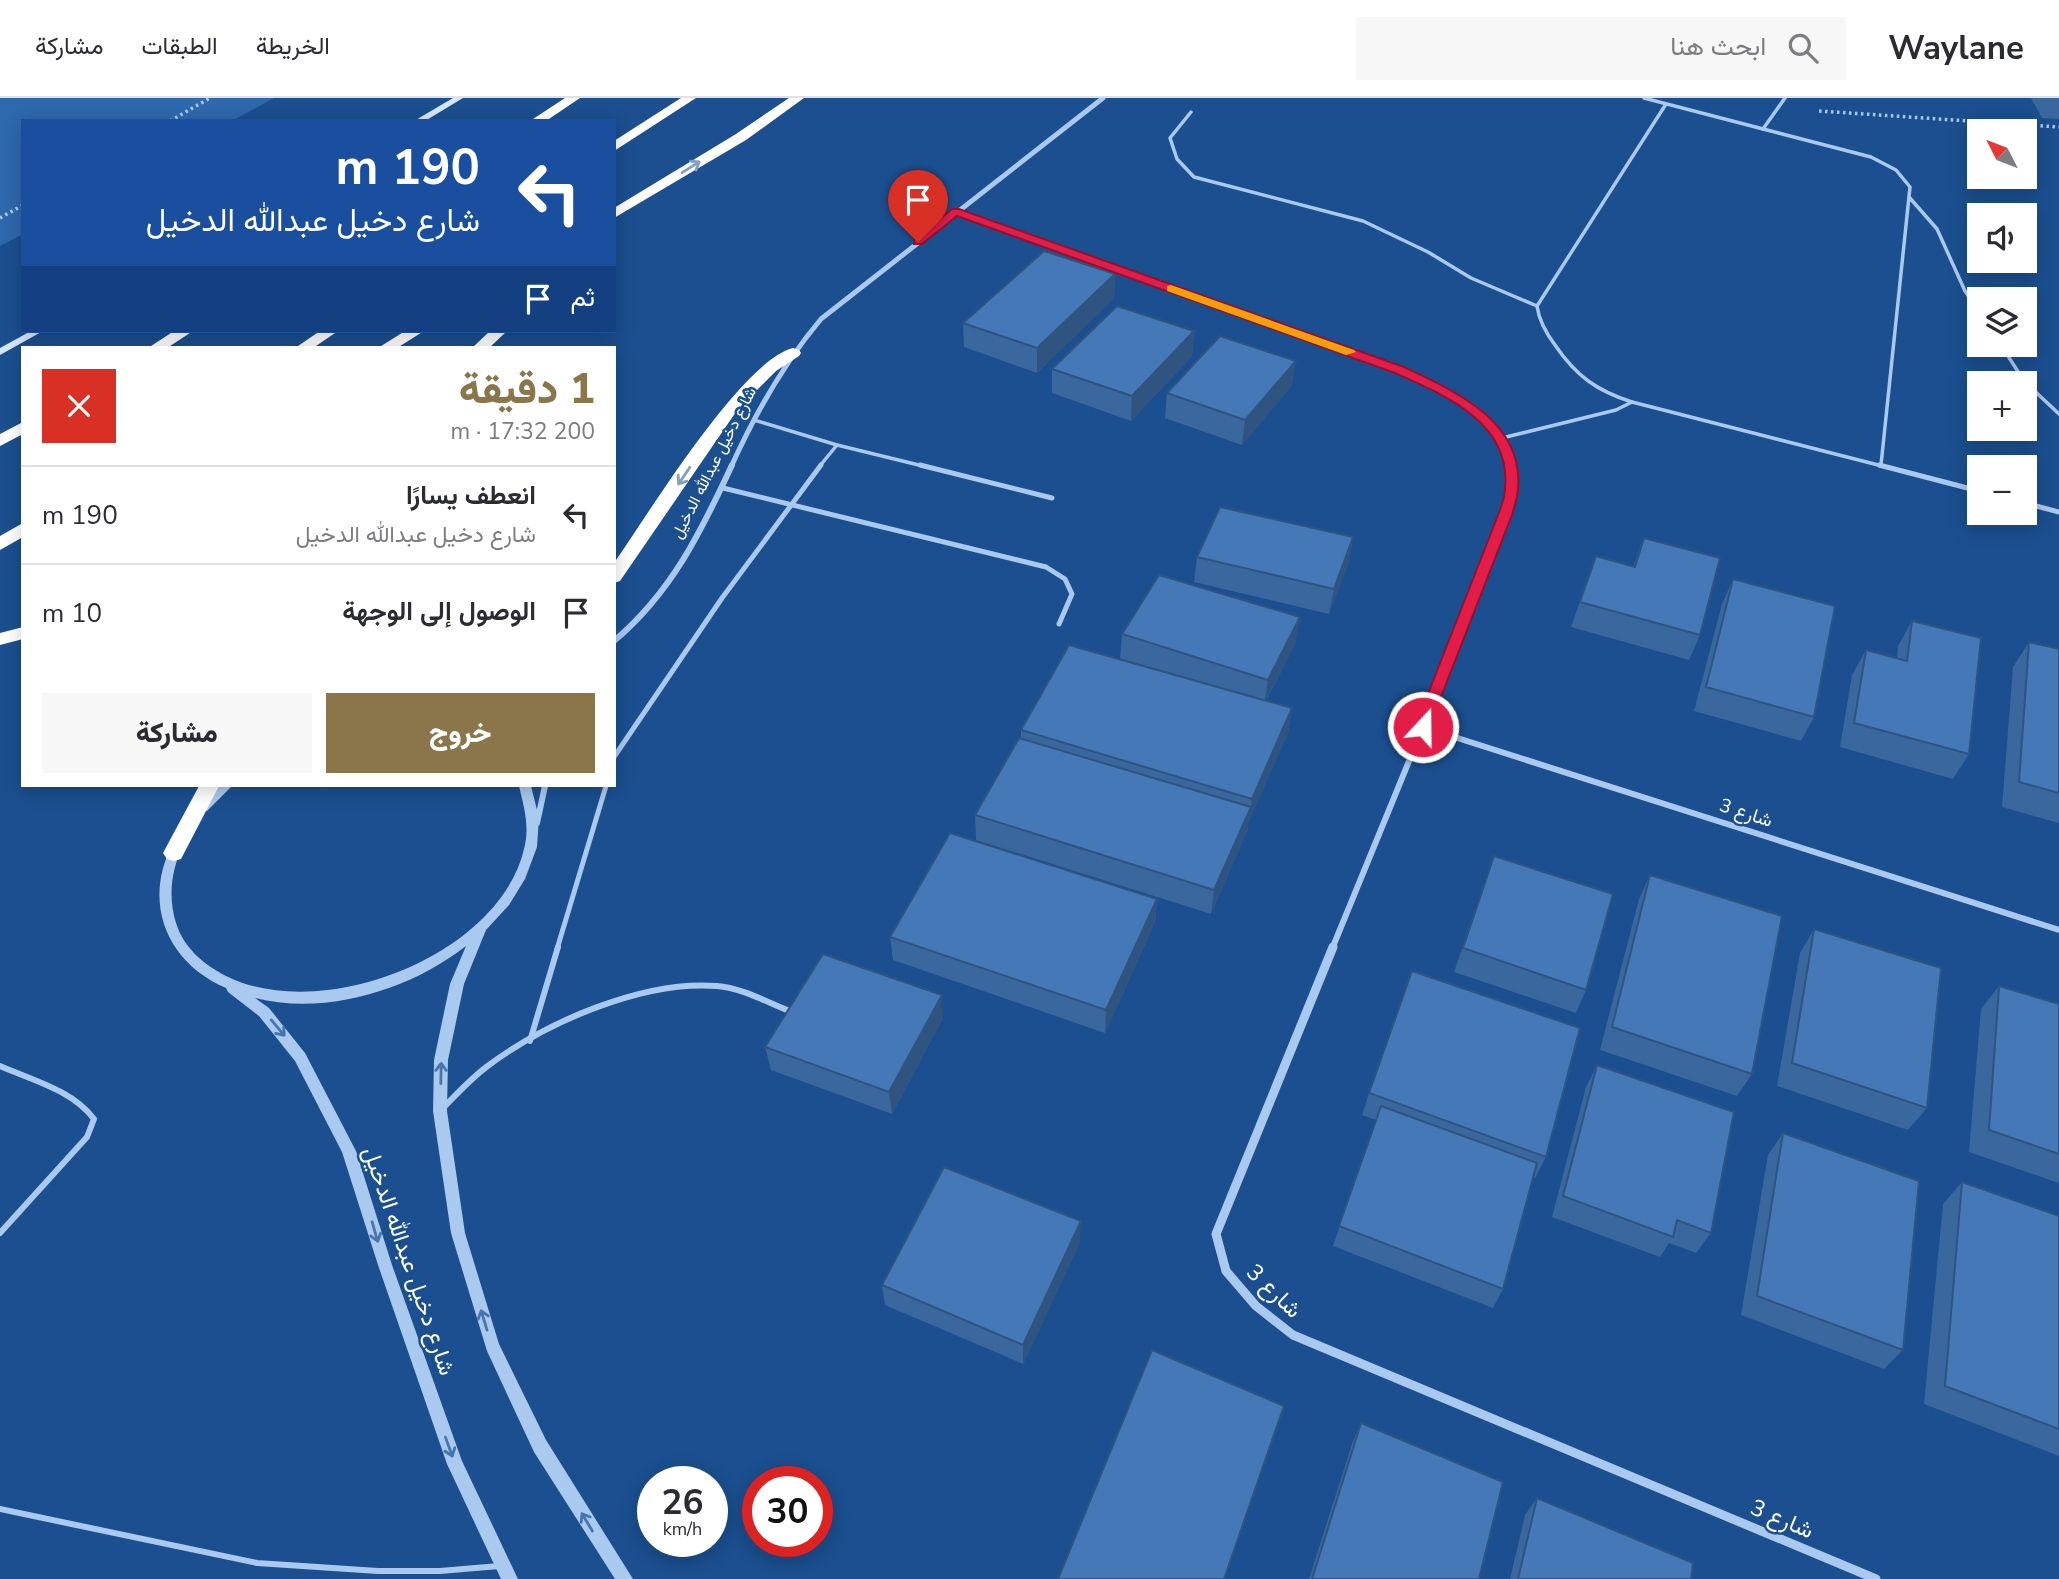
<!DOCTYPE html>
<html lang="ar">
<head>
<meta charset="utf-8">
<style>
	body { margin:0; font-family:"Nunito Sans",Vazirmatn,sans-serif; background:#f7f7f7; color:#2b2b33; direction:rtl; height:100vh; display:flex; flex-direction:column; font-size:26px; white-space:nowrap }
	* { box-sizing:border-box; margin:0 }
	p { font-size:23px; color:#7c7c81 }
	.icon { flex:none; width:38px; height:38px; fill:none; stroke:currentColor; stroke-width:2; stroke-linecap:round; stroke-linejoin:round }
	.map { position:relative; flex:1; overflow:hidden; direction:ltr }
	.sheet { position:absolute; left:21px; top:248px; width:595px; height:441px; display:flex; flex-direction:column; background:#fff; border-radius:0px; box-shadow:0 4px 18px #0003; direction:rtl }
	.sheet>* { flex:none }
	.hud { position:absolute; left:21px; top:21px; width:595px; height:214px; border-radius:0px; box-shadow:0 4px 18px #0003; direction:rtl; background:#1a4fa0; color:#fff; overflow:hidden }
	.needle { width:46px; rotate:312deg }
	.tools { position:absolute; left:1967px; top:21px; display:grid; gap:14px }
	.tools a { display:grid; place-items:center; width:70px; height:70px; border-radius:0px; background:#fff; box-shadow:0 4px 18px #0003; font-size:35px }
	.speed { position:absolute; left:637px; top:1368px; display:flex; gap:14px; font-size:35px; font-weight:700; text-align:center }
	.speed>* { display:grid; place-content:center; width:91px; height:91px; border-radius:50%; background:#fff; box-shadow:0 4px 18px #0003; line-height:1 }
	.speed small { font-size:18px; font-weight:400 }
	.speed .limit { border:10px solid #d22; background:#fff; color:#111 }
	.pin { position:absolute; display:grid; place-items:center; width:60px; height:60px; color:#fff; margin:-72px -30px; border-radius:50% 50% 50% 0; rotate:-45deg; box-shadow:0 0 7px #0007 }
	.pin .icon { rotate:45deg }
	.me { position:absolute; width:77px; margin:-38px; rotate:21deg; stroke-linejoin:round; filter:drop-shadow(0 0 5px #0008) }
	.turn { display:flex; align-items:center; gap:24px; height:147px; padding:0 21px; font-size:32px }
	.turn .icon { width:91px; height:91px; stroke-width:2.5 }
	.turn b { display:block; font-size:49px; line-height:60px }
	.then { display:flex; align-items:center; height:66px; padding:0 21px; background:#0003; gap:14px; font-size:26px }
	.round { display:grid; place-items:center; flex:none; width:74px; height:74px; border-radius:0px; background:#f7f7f7 }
	.headline { display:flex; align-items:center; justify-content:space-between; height:119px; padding:0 21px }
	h1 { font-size:42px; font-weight:800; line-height:52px; color:#8a764a }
	.action { display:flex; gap:14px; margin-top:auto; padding:14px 21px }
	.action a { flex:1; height:80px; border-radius:0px; background:#8a764a; color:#fff; font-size:28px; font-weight:800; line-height:80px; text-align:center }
	.action a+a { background:#f7f7f7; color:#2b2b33 }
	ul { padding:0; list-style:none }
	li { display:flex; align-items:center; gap:21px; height:98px; padding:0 21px; border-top:2px solid #e1e1e2 }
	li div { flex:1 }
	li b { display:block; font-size:26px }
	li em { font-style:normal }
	header { display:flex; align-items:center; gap:42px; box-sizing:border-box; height:98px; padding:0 35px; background:#fff; border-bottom:2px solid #e1e1e2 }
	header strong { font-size:33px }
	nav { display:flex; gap:38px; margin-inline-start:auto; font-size:24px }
	.search { width:490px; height:63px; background:#f7f7f7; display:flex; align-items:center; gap:18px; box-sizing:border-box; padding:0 24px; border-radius:0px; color:#7c7c81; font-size:26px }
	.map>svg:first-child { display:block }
</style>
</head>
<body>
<header>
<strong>Waylane</strong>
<div class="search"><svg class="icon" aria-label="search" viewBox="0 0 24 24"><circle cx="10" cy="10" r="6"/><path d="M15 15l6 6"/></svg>ابحث هنا</div>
<nav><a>الخريطة</a><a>الطبقات</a><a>مشاركة</a></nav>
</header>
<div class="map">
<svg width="2059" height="1481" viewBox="0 0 2059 1481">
	<rect width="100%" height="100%" fill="#1b4f8f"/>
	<path fill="#2e69ad" d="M0,0H274L232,23H23V136L0,148Z"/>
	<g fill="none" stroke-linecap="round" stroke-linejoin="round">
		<g stroke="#a9c9ee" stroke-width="3.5" stroke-dasharray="2.5 3.5" stroke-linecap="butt">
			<path d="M1819,13L2059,29"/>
			<path d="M170,23L210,0"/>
			<path d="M0,120L23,107"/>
		</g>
		<g stroke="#a9c9ee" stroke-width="3.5">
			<path d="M1644,0L1871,59L1896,72L1910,89L1881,367"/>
			<path d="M1666,6L1537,208C1539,223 1546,235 1555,247C1576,278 1597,293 1632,304L1886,369"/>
			<path d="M1191,14L1170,40L1177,61L1194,79L1363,123L1428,154L1471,180L1537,208"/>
			<path d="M1763,31L1785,0"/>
			<path d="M1909,99L1937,131L1965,193L1979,214"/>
			<path d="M2001,247L2024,283L2059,316"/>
			<path d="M754,322L837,347L927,369"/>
			<path d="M1502,340L1616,312L1632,304"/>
			<path d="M819,369L837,347"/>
		</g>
		<g stroke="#a9c9ee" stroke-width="5">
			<path d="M920,367L1052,400"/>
			<path d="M1879,367L1979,393"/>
			<path d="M723,390L1046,469L1065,481L1072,496L1059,526"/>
			<path d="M2025,405L2059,414"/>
			<path d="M614,659L722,500L821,367"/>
			<path d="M557,851L606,688"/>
		</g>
		<g stroke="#a9c9ee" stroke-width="6">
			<path d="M530,943L558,849"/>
			<path d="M0,968C32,982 72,992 94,1021L87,1039L0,1135"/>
			<path d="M442,1011C457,996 471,980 489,967C547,924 643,882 717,888C743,890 768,905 792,914"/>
			<path d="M0,1411L257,1465L378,1473H440L499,1468"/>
		</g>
		<g stroke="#a9c9ee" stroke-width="5">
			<path d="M955,113L1399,272C1441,291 1505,315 1509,369"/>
			<path d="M731,369C755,316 783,266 821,221L1103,0"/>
		</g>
		<g stroke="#a9c9ee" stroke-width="6">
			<path d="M614,543C671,495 701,434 732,367"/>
			<path d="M1423,629L2059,832"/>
			<path d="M537,725L545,688"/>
			<path d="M1332,851L1423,629L1505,417L1510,387L1509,367"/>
		</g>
		<path stroke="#a9c9ee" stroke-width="9" d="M1333,849L1216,1136L1226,1173L1256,1208L1293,1237L1876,1481"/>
		<g fill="#a9c9ee" fill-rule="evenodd">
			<path d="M219,688H232L207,713H199L197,710L199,707Z"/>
			<path d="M519,688H531L539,720L537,749L525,781L509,807L486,832L464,886L448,962L447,1013L465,1135L499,1246L546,1342L633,1481H615L534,1354L487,1253L451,1135L433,1013L434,962L450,886L466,848C410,892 325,918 255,900L269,910L305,955L356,1053L392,1167L462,1363L518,1481H501L447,1366L378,1167L342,1054L295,963L259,918L228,894L226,890C166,864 142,804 173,745H181L183,748C171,772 168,799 176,825C184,850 203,866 226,878C321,926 499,858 524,751C530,729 524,709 519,688Z"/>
		</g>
		<g fill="#d6e6fa" fill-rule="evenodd">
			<path d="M453,0H463L425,23H414Z"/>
			<path d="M31,233H43L0,257V250Z"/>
		</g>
		<g fill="#fff" fill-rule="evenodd">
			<path d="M565,0H580L546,23H530Z"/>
			<path d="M681,0H696L614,53V43Z"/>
			<path d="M789,0H804L746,42L614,120V110L736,36Z"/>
			<path d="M174,233H193L167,250H148Z"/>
			<path d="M320,233H338L313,250H295Z"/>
			<path d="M405,233H424L397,250H378Z"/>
			<path d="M490,233H507L489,250H472Z"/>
			<path d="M793,250L799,252L801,255L799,258L776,273L738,311L620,483L614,485V465C647,418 741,263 793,250Z"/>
			<path d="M23,324V336L0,348V336Z"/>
			<path d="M23,425V439L0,452V438Z"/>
			<path d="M23,529V541L0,547V535Z"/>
			<path d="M199,688H219L181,761L174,763L167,761L163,755Z"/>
		</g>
	</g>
	<g fill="#3a679d">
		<path d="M2031,0H2059V21L2042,20Z"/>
		<path d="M1115,176L1114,200L1037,275L964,249L963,225Z"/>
		<path d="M1194,233L1192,258L1131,323L1052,295V271Z"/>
		<path d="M1292,287L1242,347L1165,320L1167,295Z"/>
		<path d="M1353,439L1349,464L1329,516L1194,484L1197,459Z"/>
		<path d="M1644,440L1700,537L1689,562L1571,529L1596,458L1633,469Z"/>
		<path d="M1733,481L1814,619L1801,643L1694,613L1722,506Z"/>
		<path d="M1912,523L1969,656L1953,681L1840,649L1852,577L1866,552L1897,560L1898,548Z"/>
		<path d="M1122,536L1296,544L1266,603L1292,610L1288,635L1248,725L1247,733L1211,816L976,742L975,717L1021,640V632L1120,561Z"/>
		<path d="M2029,544L2059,551V725L2002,709L2013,569Z"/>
		<path d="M1494,758L1586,892L1576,915L1454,874Z"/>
		<path d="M1650,777L1752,976L1737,998L1600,952L1639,801Z"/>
		<path d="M1157,801L1155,824L1105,935L893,862L890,839Z"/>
		<path d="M1814,831L1927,1010L1908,1032L1777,988L1800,855Z"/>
		<path d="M1999,888L2059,906V1085L1969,1054L1981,911Z"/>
		<path d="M943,920L892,1016L771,972L765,949Z"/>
		<path d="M1597,967L1711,1135L1696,1155L1669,1145L1660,1159L1552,1119L1586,989Z"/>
		<path d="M1369,995L1546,1059L1535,1080L1533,1079L1503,1191L1493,1210L1333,1148L1376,1022L1362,1017Z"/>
		<path d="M1783,1035L1903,1252L1884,1271L1741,1217L1768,1057Z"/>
		<path d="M1962,1084L2059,1118V1358L1924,1306L1943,1106Z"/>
		<path d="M1080,1144L1023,1266L885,1207L882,1187Z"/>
		<path d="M1361,1325L1479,1481H1309L1353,1343Z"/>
		<path d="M1537,1400L1691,1481H1510L1525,1417Z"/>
	</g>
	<g fill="#305480">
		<path d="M1115,176L1114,200L1037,275V250Z"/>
		<path d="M1194,233L1192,258L1131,323L1132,298Z"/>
		<path d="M1296,263L1292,287L1242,347L1245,322Z"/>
		<path d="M1353,439L1349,464L1329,516L1334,491Z"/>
		<path d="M1300,519L1296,544L1264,606L1268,582Z"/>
		<path d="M1292,610L1288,635L1248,725L1252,701Z"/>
		<path d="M1251,709L1247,733L1211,816L1214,792Z"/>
		<path d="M1157,801L1155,824L1105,935L1106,912Z"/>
		<path d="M942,897L943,920L892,1016L889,994Z"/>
		<path d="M1081,1123L1080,1144L1023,1266V1247Z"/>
	</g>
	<g fill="#4478b7" stroke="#305480" stroke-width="2">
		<path d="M1044,153L1115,176L1037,250L963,225Z"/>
		<path d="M1117,208L1194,233L1132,298L1052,271Z"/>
		<path d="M1220,238L1296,263L1245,322L1167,295Z"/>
		<path d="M1220,409L1353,439L1334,491L1197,459Z"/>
		<path d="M1644,440L1720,460L1700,537L1580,504L1596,458L1635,469Z"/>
		<path d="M1159,477L1300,519L1268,582L1122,536Z"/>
		<path d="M1733,481L1835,508L1814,619L1706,589Z"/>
		<path d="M1912,523L1981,540L1969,656L1854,625L1866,552L1907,563Z"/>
		<path d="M2029,544L2059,551V695L2019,684Z"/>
		<path d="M1069,547L1292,610L1252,701L1021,632Z"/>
		<path d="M1019,640L1251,709L1214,792L975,717Z"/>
		<path d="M950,735L1157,801L1106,912L890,839Z"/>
		<path d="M1494,758L1613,796L1586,892L1463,850Z"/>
		<path d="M1650,777L1782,818L1752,976L1612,929Z"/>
		<path d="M1814,831L1941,870L1927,1010L1792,965Z"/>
		<path d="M823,856L942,897L889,994L765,949Z"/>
		<path d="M1412,873L1580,930L1546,1059L1369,995Z"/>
		<path d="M1999,888L2059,906V1056L1989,1032Z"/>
		<path d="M1597,967L1734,1014L1711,1135L1677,1122L1673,1139L1563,1098Z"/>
		<path d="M1381,1008L1537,1065L1503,1191L1339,1128Z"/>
		<path d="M1783,1035L1919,1083L1903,1252L1757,1198Z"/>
		<path d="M944,1069L1081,1123L1023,1247L882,1187Z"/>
		<path d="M1962,1084L2059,1118V1331L1945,1288Z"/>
		<path d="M1152,1252L1284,1308L1224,1481H1058Z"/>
		<path d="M1361,1325L1503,1384L1479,1481H1312Z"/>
		<path d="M1537,1400L1693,1465L1691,1481H1518Z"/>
	</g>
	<defs><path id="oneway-shaft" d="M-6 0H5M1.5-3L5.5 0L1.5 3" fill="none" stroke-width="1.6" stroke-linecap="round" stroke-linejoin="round" transform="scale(1.75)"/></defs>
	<g stroke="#829ec1">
		<use href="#oneway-shaft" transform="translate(691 69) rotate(-32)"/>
		<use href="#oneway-shaft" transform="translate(684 378) rotate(124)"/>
	</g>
	<g stroke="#4674ac">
		<use href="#oneway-shaft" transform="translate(278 930) rotate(50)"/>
		<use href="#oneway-shaft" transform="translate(441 975) rotate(-89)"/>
		<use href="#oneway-shaft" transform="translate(375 1134) rotate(74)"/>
		<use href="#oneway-shaft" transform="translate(484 1222) rotate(-107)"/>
		<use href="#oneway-shaft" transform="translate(449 1349) rotate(70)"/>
		<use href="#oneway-shaft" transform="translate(587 1424) rotate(-121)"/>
	</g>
	<path fill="#e11d48" stroke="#92132f" stroke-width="2" d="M952,111H959L1404,269C1455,293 1524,323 1518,391C1518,400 1514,409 1512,417L1428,632L1423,634L1415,629L1498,417C1501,409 1505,400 1505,391C1512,325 1445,297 1395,275L957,118L922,146H914V142Z"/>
	<path fill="#f59e0b" d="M1171,187L1354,252L1356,254L1346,257L1167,193V188Z"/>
	<g text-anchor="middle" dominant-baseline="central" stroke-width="5" stroke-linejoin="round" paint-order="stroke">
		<g font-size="16" fill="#fff" stroke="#1b4f8f">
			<text transform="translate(714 365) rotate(-63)">شارع دخيل عبدالله الدخيل</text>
		</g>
		<g font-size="19" fill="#fff" stroke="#1b4f8f">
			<text transform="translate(1746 715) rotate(18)">شارع 3</text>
		</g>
		<g font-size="23" fill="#fff" stroke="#1b4f8f">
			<text transform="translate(409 1163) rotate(71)">شارع دخيل عبدالله الدخيل</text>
			<text transform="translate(1274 1193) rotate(44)">شارع 3</text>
			<text transform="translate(1782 1421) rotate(23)">شارع 3</text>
		</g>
	</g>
</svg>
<div class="tools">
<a><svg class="needle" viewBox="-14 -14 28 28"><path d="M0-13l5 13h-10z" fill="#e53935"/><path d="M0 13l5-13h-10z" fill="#7c7c81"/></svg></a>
<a><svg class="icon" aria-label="sound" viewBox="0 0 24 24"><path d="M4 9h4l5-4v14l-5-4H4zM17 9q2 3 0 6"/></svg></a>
<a><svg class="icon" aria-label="layers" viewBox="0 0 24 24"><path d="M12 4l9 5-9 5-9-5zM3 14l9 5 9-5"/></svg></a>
<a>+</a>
<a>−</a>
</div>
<div class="speed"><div>26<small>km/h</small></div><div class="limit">30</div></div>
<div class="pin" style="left:918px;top:144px;background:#d93025"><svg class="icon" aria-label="arrive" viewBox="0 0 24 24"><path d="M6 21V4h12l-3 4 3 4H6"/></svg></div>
<svg class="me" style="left:1423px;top:629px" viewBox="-20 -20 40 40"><circle r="17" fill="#e11d48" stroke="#fff" stroke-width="3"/><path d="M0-11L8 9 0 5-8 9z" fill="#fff"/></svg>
<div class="hud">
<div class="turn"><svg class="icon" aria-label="left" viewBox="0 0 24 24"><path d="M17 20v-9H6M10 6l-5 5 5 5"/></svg><div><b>190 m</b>شارع دخيل عبدالله الدخيل</div></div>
<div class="then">ثم<svg class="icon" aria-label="arrive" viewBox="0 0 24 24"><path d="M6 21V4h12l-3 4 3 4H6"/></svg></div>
</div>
<section class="sheet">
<div class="headline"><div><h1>1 دقيقة</h1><p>200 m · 17:32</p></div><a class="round" style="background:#d93025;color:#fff"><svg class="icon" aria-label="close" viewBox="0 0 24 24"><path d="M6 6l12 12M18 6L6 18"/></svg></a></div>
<ul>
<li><svg class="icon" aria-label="left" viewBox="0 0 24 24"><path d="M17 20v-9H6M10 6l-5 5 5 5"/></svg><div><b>انعطف يسارًا</b><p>شارع دخيل عبدالله الدخيل</p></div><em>190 m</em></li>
<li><svg class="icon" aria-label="arrive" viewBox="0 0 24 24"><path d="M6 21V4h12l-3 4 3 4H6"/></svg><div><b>الوصول إلى الوجهة</b></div><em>10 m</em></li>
</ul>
<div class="action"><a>خروج</a><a>مشاركة</a></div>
</section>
</div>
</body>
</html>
